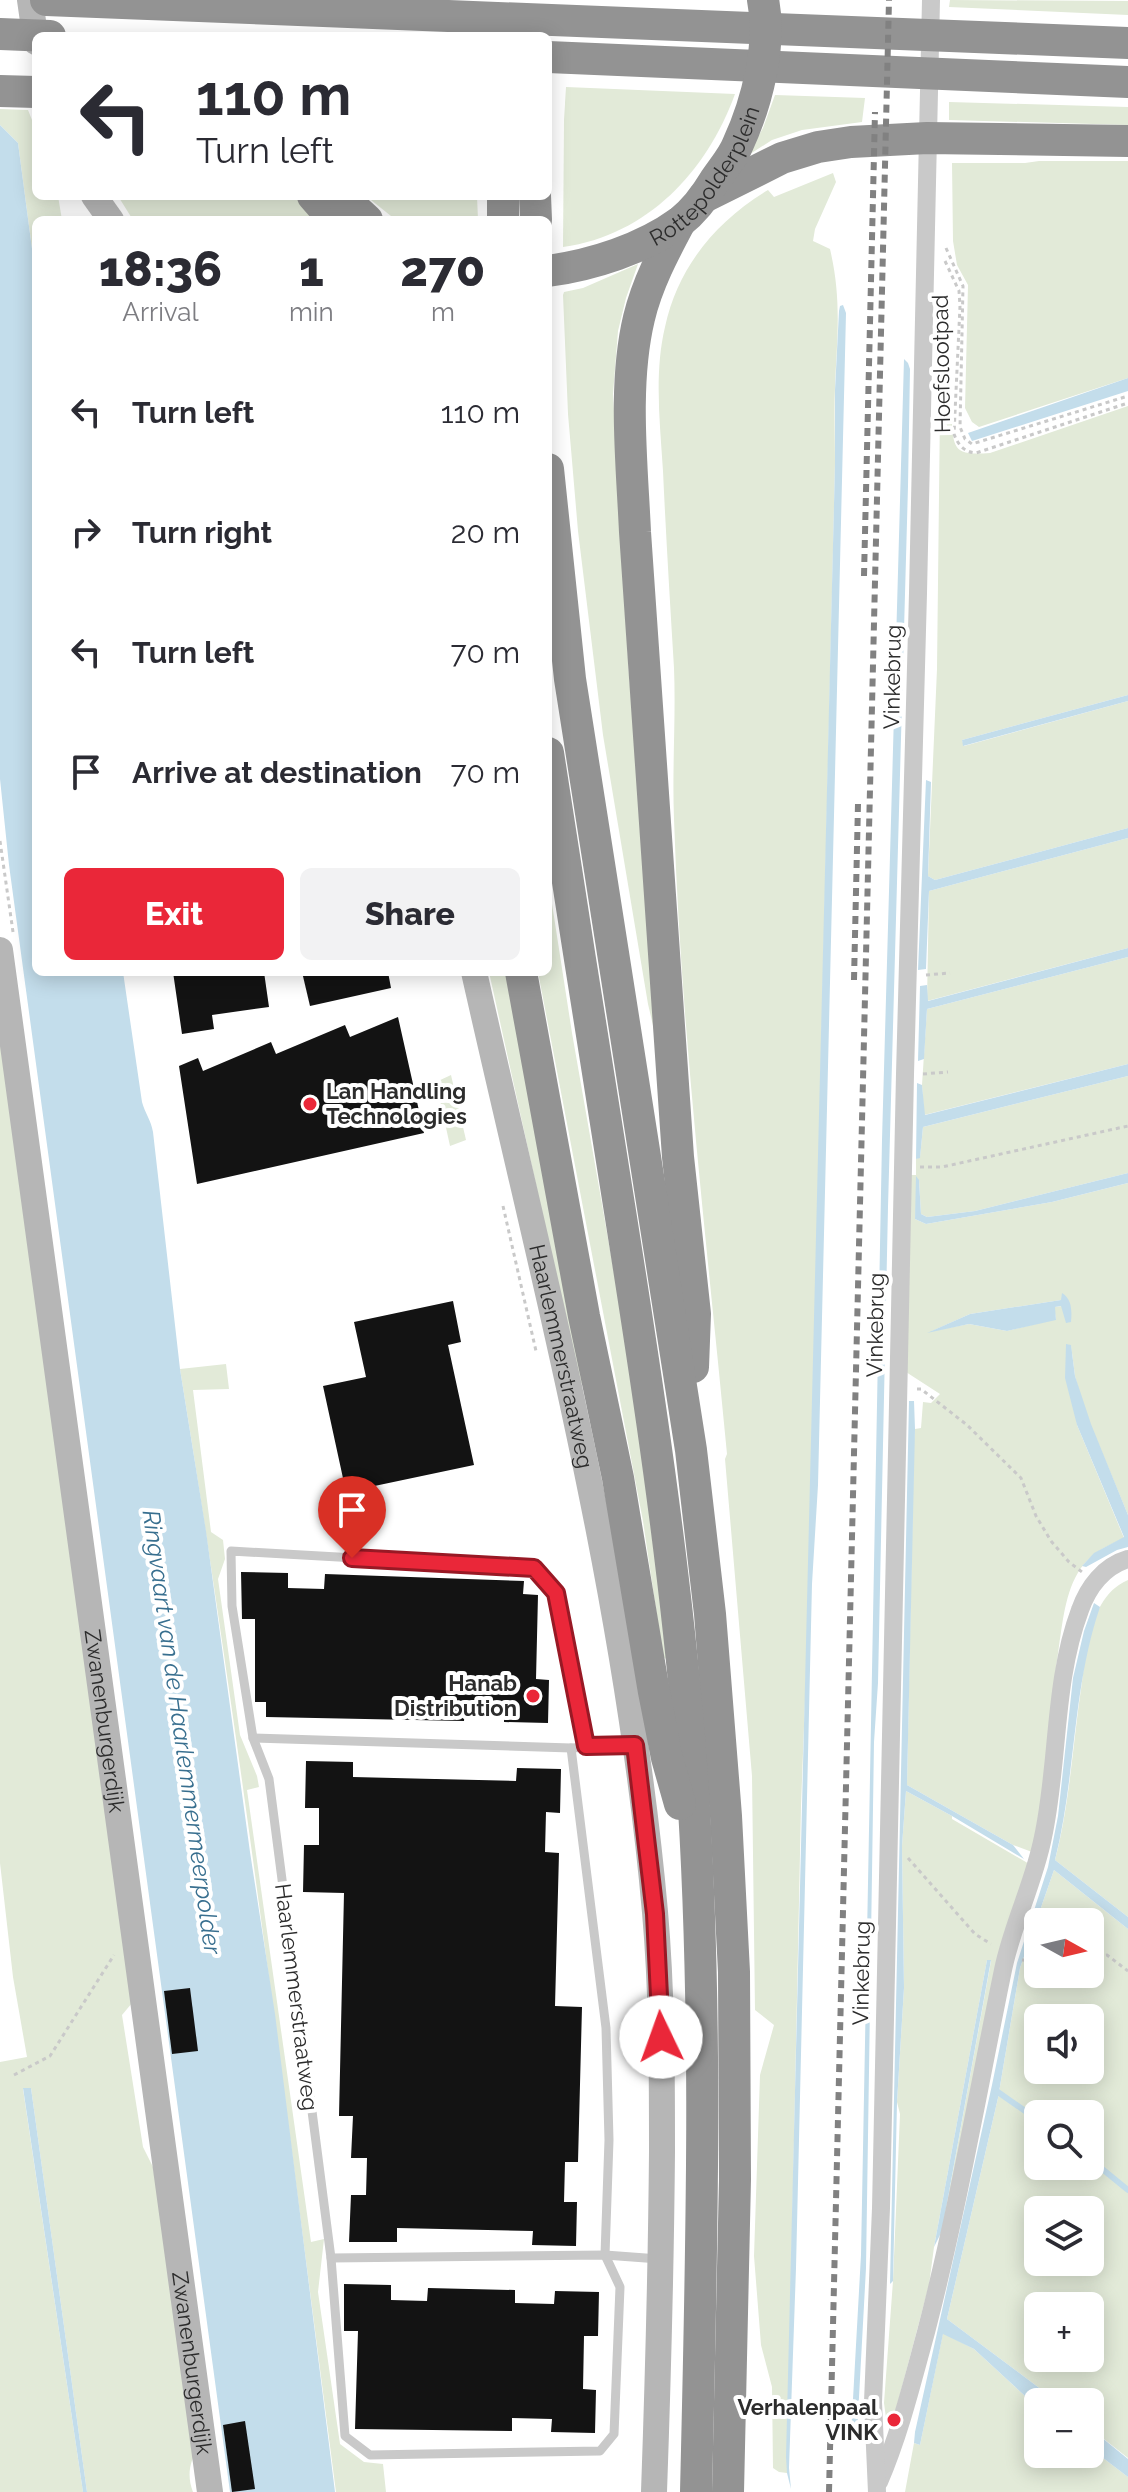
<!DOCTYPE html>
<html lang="en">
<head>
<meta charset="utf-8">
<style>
	body { margin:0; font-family:Raleway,sans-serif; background:#f2f2f3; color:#2b2b33; height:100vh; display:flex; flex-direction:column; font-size:30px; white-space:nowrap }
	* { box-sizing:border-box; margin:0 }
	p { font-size:26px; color:#7c7c81 }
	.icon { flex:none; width:44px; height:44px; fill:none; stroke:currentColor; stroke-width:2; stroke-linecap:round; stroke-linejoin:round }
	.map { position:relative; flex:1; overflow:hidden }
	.side { position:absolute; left:32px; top:216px; width:520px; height:760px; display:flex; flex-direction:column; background:#fff; border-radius:12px; box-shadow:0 4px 20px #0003 }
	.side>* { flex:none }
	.guide { position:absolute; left:32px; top:32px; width:520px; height:168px; border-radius:12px; box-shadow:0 4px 20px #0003; background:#fff; color:#2b2b33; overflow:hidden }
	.needle { width:52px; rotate:98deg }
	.buttons { position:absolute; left:1024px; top:1908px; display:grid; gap:16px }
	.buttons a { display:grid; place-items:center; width:80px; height:80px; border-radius:12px; background:#fff; box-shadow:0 4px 20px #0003; font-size:40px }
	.pin { position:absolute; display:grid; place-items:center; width:68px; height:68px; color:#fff; margin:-82px -34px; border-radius:50% 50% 50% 0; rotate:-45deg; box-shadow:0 0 8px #0007 }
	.pin .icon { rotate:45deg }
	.me { position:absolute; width:88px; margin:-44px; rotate:357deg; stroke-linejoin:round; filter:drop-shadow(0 0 6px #0008) }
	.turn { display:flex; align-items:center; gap:28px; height:168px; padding:0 32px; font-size:36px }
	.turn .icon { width:104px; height:104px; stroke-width:2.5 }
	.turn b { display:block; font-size:56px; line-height:68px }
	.eta { display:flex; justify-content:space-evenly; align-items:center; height:136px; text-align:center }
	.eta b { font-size:48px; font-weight:800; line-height:56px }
	.action { display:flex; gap:16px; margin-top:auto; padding:16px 32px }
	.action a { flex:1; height:92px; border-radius:12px; background:#ea2739; color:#fff; font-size:32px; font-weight:800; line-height:92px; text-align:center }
	.action a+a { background:#f2f2f3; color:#2b2b33 }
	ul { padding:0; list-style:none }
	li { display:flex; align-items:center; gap:24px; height:120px; padding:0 32px }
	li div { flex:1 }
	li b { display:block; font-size:30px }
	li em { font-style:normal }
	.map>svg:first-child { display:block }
</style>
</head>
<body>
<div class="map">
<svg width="1128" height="2492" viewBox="0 0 1128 2492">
	<rect width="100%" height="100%" fill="#fff"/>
	<g fill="#e2ead8" fill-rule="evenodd">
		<path d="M950,0L1128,1V15L949,7Z"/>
		<path d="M566,87L735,94C707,171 648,235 563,247L564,120Z"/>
		<path d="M775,95L865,98L862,122L802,130L772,140L747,156L763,128Z"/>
		<path d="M949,102L1128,107V125L949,120Z"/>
		<path d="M0,109L28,110L36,130V196H58L62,220H36V279L18,143L0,125Z"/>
		<path d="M1039,161H1128V378L979,427L972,422L965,408L968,285L957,265L953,241L952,163H1025Z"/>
		<path d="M833,173L836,182L815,229L813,241L830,249C842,300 837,337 835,387C834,412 835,438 835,463L808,1620L801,1806L787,2473L779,2472L773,2468L772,2387L761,2345L754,2256L760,2075L774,2025L755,2010L752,1776L725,1459L727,1454C707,1243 681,1031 674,819C672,768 676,718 674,668C670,602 666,537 663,471C660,424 654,373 665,327C678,267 716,221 768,190L774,197Z"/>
		<path d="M118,196H295L319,220H133Z"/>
		<path d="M366,196H477L478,220H396Z"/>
		<path d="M638,264L626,298L618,331L613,394L629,676L669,1094L648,1004L603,735L578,531L568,414L563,295L564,292L583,288Z"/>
		<path d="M1128,406V695L962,740L964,746L1128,701V828L935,880L928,876L937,669L940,410L951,412C954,448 951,456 990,453Z"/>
		<path d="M1128,838V948L927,1001L929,891Z"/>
		<path d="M548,878L572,1033L630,1364L668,1660L663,1657L643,1521L538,972H548Z"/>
		<path d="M1128,957V1064L924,1115L922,1085L927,1009Z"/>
		<path d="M489,972H506L582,1383L580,1384Z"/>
		<path d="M0,1011L132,2003L122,2015L143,2147L153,2167L198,2449C189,2462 187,2477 193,2492H87L31,2088L23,2089L83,2492H0V2062L27,2057L13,1977L0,1863Z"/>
		<path d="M451,1075L466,1140L450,1146L436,1082Z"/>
		<path d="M1128,1076V1173L975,1211L927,1217L921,1214L919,1180L915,1219L926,1224L1052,1202L1128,1183V1515L1084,1409L1075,1376L1071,1345L1077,1425L1124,1538C1110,1545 1094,1551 1084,1564C1066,1586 1063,1619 1059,1646C1049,1714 1047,1784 1032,1852L1013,1845L907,1785L914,1440L915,1429L921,1428L923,1402L931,1403L940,1394L906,1372L910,1175H916V1159L920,1157L923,1127ZM1061,1300L1062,1306L1054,1307L1056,1319L1007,1331L969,1324L932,1331L970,1314Z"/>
		<path d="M226,1364L229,1389L193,1390L211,1532L223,1540L225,1559L218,1579L240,1735L257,1776L259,1787L247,1790L311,2242L324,2239L318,2292L340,2444L364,2462L383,2464L386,2492H336C287,2117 241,1742 180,1369Z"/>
		<path d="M1128,1580V1917L1055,1860C1070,1803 1073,1741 1082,1682C1085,1658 1089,1626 1101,1605C1108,1593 1115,1586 1128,1580Z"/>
		<path d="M906,1791L952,1816V1819L1031,1865L942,2231L991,1961L987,1960L934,2247L929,2285L894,2417L886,2418L884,2403L893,2281L900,2114L897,2102L904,1988L902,1846Z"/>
		<path d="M1054,1870L1128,1929V2458L1090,2428V2402H1058L947,2319L998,2098L1020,1968ZM1038,1922H1090V1974H1038ZM1038,2018H1090V2070H1038ZM1038,2114H1090V2166H1038ZM1038,2210H1090V2262H1038ZM1038,2306H1090V2358H1038Z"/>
		<path d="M943,2333L974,2349L1038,2408V2454H1090V2448L1128,2477V2492H905L914,2443L920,2445Z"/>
	</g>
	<g fill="#c3ddeb">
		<path d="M0,125L18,143L36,279V972H123L142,1102C145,1113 151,1120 153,1132L180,1369L206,1531L250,1852L275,2014L335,2492H230L9,865L0,779Z"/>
		<path d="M843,305L846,313L818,1485L812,1584L796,2268L789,2468L791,2489L787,2473L786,2457L835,463V390L839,311L840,306Z"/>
		<path d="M904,359L908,363L910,369L908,486L888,1207L878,1683L874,1742L866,2268L857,2434L852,2438L851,2435L861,2255L882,1140Z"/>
		<path d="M1128,378V391L972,441L968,433Z"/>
		<path d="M1128,695V701L963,746L962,740Z"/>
		<path d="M926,780L931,782L928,876L935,880L1128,828V838L929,891L926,969L918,970Z"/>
		<path d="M1128,948V957L927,1009L924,1059L918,1061L920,986L927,985L928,1001Z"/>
		<path d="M1128,1064V1076L923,1127L920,1158L916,1159L917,1083L922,1085L925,1115Z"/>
		<path d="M1128,1173V1183L1052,1202L926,1224L915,1219L916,1176L919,1180L921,1214L927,1217L975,1211Z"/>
		<path d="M1062,1293C1072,1299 1072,1311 1071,1322L1066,1323L1061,1306L1055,1307L1056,1320L1007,1331L969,1324L927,1333L970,1314L1061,1300Z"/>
		<path d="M1066,1344L1071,1345L1075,1376L1091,1424L1128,1515V1547L1117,1550L1086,1567L1082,1566L1094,1553L1124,1537L1077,1425L1065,1378Z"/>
		<path d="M909,1401H914L915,1429L907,1785L1013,1845L1024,1859L952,1816L906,1791L902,1846L904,1988L897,2102L893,2281L890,2284Z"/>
		<path d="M1094,1603L1100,1607C1072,1689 1076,1777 1055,1860L1128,1917V1929L1054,1870L1020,1968L998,2098L947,2319L1058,2402H1038V2408L974,2349L943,2334L920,2445L914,2443L915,2432L992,2085L1017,1963L1048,1867L1058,1816L1073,1678L1084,1631Z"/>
		<path d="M987,1960H991L942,2231L934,2247Z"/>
		<path d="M23,2088H31L87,2492H83Z"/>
		<path d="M1090,2428L1128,2459V2477L1090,2448Z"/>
	</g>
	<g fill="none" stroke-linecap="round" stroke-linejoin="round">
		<g stroke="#c3ddeb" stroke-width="6">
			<path d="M995,2090L1038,2120"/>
			<path d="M1090,2159L1128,2190"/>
		</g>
	</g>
	<g fill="#131313">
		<path d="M173,972H264L269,1007L212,1015L214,1029L182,1034Z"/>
		<path d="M302,972H388L391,988L310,1006Z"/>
		<path d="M398,1017L424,1133L197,1184L179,1066L198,1058L203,1071L271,1042L276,1054L345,1025L350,1037Z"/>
		<path d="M453,1301L461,1342L448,1345L474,1465L346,1492L323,1386L366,1377L354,1322Z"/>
		<path d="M241,1572L288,1573V1588L324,1589L325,1574L524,1581L523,1594L538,1595L536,1679L549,1680L548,1723L504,1722V1708L465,1707L464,1721L266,1717V1702H255V1619H242Z"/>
		<path d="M306,1761L353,1762V1777L516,1781L517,1768L561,1769L560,1813L546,1812L545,1852L559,1853L555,2006L582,2007L578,2162H565L564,2202H577L576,2246L532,2245L533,2231L397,2228V2242H349L351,2195H366L367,2158H351L353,2116H339L344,1893L303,1892L304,1845H319V1808H305Z"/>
		<path d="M190,1988L198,2051L172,2054L164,1991Z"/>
		<path d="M344,2284L391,2285V2300L427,2301L428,2288L515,2290V2303L554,2304L555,2291L599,2292L598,2336H584L583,2389L596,2390L595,2433L551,2432L552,2419L512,2418V2431L355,2429L358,2331H344Z"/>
		<path d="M245,2421L255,2489L232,2492L223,2425Z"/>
	</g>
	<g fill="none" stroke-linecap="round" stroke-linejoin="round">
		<g stroke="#c9c9c9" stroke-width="3" stroke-dasharray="4 4" stroke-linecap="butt">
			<path d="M946,248L963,286L960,427L965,439L972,444L1128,396"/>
			<path d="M945,261L959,291L960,306L954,434C958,445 964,452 976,453L1128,403"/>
			<path d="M0,841L13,932"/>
			<path d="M926,975L950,973"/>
			<path d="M923,1074L948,1072"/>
			<path d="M920,1167H942L1128,1126"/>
			<path d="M503,1206L536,1351"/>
			<path d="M917,1389H921L967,1425L1021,1478L1036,1516L1051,1541L1069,1562L1082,1572"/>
			<path d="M908,1858L975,1934L991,1944"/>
			<path d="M1090,1957L1107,1955L1128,1971"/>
			<path d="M1022,1960L1038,1961"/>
			<path d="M14,2075L50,2056L114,1955"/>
		</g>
		<g stroke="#c9c9c9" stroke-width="9">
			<path d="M253,1738L571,1748L633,1745"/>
			<path d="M571,1748L606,2028L609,2140L605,2255L620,2287L614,2434L600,2451L370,2455L345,2436L331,2258L269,1779L253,1738L232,1606L231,1551L534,1568L556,1593L586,1746"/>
			<path d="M331,2258L605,2255L659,2259"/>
		</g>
		<g stroke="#c9c9c9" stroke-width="18">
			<path d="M879,2482C900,2433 912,2383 926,2332C957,2213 978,2091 1003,1970C1012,1925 1034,1883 1043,1837C1059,1763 1053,1682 1080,1610C1088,1587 1104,1566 1128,1559"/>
			<path d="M877,2492L873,2402L881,2208L905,1074L918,593L931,0"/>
		</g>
		<g stroke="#b6b6b6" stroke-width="26">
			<path d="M30,0L36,42"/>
			<path d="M94,196L111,220"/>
			<path id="s1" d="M0,950L210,2492"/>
			<path id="s2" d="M474,972C544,1283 627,1594 655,1912C662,1992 662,2072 662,2152C661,2265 658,2379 654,2492"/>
		</g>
		<g stroke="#939393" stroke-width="32">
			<path d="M46,0L1128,43"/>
			<path d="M0,34L50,36"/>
			<path d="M548,57L1128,82"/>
			<path d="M0,91L36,92"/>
			<path d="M313,196L334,220"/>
			<path d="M341,196L367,220"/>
			<path d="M503,196V220"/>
			<path d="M535,196L536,220"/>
			<path d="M704,197L782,158L818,147L851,142L927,138L1128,141"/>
			<path d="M680,222C664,252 647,284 639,318C623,385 632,464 635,532L678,1157L695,1314L693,1367"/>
			<path id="s3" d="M548,271C592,265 643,249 680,222C694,211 706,195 715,180C723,168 733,157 738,144C757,103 772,44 763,0"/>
			<path d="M548,469L570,679L691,1450L710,1614L726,1816L734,1972L735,2179L728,2492"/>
			<path d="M548,753C571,904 595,1054 619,1205C647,1381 674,1558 689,1736C709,1988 702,2240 696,2492"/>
			<path d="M521,972L584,1316L618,1478L654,1692L667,1758L680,1804"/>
		</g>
		<g stroke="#818181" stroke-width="6" stroke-dasharray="8 6" stroke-linecap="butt">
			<path d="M864,576L875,112"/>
			<path d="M854,980L858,804"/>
			<path d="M829,2492L889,0"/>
		</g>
	</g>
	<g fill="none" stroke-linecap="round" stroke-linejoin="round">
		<defs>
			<path id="route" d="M352,1558L534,1568L556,1593L586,1746L635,1745L655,1914L661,2037"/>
		</defs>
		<use href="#route" stroke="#981925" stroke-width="20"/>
		<use href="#route" stroke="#ea2739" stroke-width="14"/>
	</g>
	<g fill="#ea2739" stroke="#fff" stroke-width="3">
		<circle cx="310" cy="1104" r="8"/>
		<circle cx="533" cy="1696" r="8"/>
		<circle cx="894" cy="2420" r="8"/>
	</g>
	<g text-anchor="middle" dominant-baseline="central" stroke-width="8" stroke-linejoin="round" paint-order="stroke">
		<g font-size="22" fill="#2c2c2c" stroke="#fff">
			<text stroke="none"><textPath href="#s3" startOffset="194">Rottepolderplein</textPath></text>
			<text transform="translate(941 364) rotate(-91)">Hoefslootpad</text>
			<text transform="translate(892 677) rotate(-89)">Vinkebrug</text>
			<text transform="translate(875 1325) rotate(-89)">Vinkebrug</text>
			<text stroke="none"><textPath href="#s2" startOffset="394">Haarlemmerstraatweg</textPath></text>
			<text stroke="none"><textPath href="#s1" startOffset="778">Zwanenburgerdijk</textPath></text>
			<text transform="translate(861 1973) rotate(-89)">Vinkebrug</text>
			<text transform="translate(297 1997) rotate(83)">Haarlemmerstraatweg</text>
			<text stroke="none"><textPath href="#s1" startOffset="1426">Zwanenburgerdijk</textPath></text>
		</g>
		<g font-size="22" font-weight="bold" fill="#2c2c2c" stroke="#fff" text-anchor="end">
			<text x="326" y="1091" text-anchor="start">Lan Handling<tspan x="326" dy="25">Technologies</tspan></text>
			<text x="517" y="1683">Hanab<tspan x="517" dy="25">Distribution</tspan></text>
			<text x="878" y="2407">Verhalenpaal<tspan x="878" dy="25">VINK</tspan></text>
		</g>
		<g font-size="24" font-style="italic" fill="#386f8f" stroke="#fff">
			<text transform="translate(182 1732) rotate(82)">Ringvaart van de Haarlemmermeerpolder</text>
		</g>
	</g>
</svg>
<div class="buttons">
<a><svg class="needle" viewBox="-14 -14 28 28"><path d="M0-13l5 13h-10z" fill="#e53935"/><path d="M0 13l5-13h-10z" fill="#7c7c81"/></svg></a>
<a><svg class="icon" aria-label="sound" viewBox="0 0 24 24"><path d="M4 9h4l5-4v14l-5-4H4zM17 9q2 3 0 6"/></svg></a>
<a><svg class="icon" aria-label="search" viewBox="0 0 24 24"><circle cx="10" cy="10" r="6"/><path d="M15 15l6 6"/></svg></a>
<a><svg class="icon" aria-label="layers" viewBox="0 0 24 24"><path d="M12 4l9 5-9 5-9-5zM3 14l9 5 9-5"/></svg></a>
<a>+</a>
<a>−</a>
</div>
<div class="pin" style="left:352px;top:1558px;background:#d93025"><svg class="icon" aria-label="arrive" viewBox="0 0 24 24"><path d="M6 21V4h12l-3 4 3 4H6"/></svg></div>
<svg class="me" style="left:661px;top:2037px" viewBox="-20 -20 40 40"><circle r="19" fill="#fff"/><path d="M0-13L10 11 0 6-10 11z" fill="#ea2739"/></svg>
<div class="guide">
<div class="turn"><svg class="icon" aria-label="left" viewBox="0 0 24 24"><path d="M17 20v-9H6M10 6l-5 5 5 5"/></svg><div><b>110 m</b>Turn left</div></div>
</div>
<section class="side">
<div class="eta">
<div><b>18:36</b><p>Arrival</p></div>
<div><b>1</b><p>min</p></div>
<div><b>270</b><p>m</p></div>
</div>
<ul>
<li><svg class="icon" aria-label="left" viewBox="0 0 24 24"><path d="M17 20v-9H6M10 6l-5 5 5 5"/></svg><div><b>Turn left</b></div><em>110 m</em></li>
<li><svg class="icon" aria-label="right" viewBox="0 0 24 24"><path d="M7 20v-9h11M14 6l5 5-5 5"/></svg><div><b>Turn right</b></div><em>20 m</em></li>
<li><svg class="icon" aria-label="left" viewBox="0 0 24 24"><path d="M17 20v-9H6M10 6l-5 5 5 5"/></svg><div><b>Turn left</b></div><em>70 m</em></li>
<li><svg class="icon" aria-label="arrive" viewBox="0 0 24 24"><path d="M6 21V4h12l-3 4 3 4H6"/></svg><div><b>Arrive at destination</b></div><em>70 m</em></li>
</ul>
<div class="action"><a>Exit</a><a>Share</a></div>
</section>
</div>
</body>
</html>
